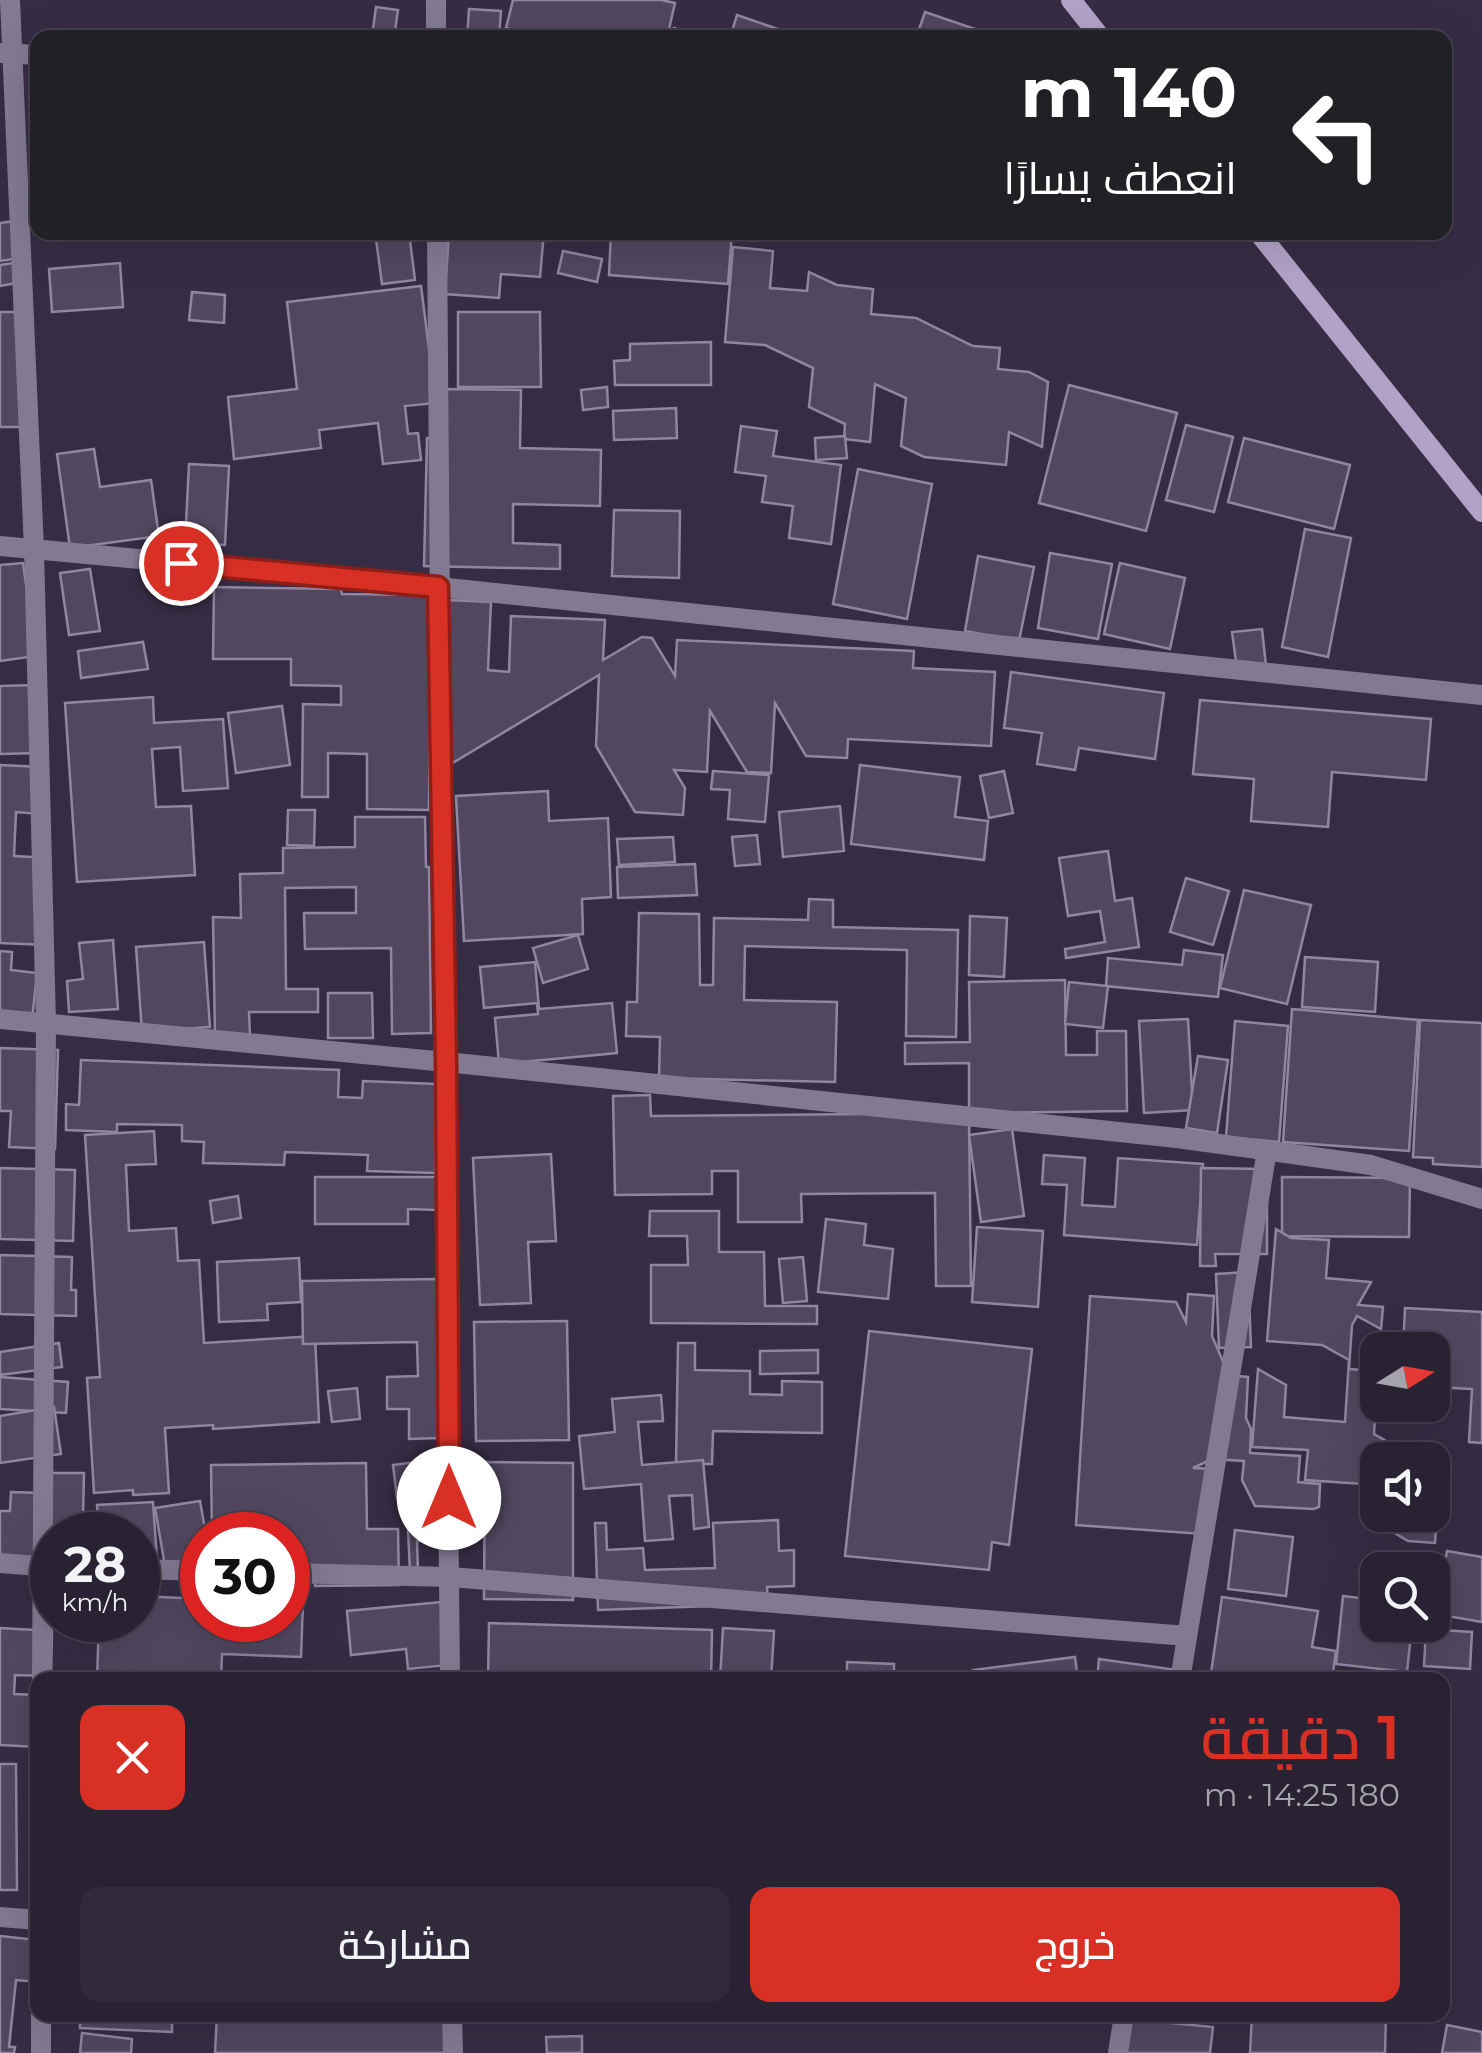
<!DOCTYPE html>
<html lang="ar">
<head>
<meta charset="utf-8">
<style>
	body { margin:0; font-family:Montserrat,Cairo,sans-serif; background:#302a3b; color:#f1f3f6; direction:rtl; height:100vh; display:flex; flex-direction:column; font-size:38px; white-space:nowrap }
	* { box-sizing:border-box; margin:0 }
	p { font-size:32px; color:#a5a4ac }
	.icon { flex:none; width:55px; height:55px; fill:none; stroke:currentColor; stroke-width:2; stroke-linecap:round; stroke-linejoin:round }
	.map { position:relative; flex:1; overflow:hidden; direction:ltr }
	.details { position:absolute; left:30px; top:1672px; width:1420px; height:350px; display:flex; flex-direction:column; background:#282233; border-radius:20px; box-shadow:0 10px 40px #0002,0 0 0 2px #443f4e; direction:rtl }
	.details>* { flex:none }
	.guide { position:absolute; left:30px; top:30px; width:1422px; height:210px; border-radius:20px; box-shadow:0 10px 40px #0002,0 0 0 2px #443f4e; direction:rtl; background:#202124; color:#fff; overflow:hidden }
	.needle { width:65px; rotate:79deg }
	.buttons { position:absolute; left:1360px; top:1332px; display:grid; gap:20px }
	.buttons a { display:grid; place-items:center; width:90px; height:90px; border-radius:20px; background:#282233; box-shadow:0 10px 40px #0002,0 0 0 2px #443f4e; font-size:50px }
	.speed { position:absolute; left:30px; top:1512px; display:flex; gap:20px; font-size:50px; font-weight:700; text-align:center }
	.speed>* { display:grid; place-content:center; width:130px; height:130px; border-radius:50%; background:#282233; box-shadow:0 10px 40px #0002,0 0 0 2px #443f4e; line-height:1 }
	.speed small { font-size:25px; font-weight:400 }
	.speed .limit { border:15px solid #d22; background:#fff; color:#111 }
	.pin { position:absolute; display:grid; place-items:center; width:85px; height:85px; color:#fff; margin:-42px; border:5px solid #fff; border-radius:50%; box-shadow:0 2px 10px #0007 }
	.me { position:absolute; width:110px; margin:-55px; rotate:0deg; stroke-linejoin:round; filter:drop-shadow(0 0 8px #0008) }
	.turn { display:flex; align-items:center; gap:35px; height:210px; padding:0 50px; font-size:45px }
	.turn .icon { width:130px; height:130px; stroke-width:2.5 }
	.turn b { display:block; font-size:70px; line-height:85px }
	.round { display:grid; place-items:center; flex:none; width:105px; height:105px; border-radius:20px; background:#302a3b }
	.summary { display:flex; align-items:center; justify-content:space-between; height:170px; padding:0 50px }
	h1 { font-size:60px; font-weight:600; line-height:75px; color:#d93025 }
	.action { display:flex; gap:20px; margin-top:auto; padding:20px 50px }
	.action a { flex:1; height:115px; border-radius:20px; background:#d93025; color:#fff; font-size:40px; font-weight:600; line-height:115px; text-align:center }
	.action a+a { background:#302a3b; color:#f1f3f6 }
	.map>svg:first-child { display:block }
</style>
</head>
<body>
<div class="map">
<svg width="1482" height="2053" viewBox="0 0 1482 2053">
	<rect width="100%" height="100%" fill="#362d44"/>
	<g fill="#51475f" stroke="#9086a1" stroke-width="2.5">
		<path d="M513,0H661L675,3L667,38H547L506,28Z"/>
		<path d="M376,7L398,10L394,38L372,36Z"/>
		<path d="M469,9L501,11L499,38H467Z"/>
		<path d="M925,12L987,33L986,38H916Z"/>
		<path d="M737,15L804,38H730Z"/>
		<path d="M674,28L703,38H671Z"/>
		<path d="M15,221L20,258L0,261V223Z"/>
		<path d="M375,232H409L415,280L382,284Z"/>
		<path d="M449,232H544L540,277L501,274L499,298L445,294Z"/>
		<path d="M611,232H732L728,284L609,275Z"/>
		<path d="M733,247L773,251L770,288L807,291L809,272L837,285L873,289L871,314L916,318L973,346L1000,348L998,369L1029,372L1048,382L1042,447L1009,432L1006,465L924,457L901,446L906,398L875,384L870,442L844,439L845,424L809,407L813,368L765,345L725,342Z"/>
		<path d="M563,251L602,259L597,282L558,273Z"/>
		<path d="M20,262L22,282L0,286V265Z"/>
		<path d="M120,263L123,307L52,312L49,269Z"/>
		<path d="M421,286L436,403L405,406L408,434L418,433L421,460L383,464L378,423L319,430L321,448L234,459L228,397L297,389L287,302Z"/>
		<path d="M192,292L225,295L224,323L189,320Z"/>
		<rect x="0" y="312" width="29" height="115"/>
		<path d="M458,312H540L541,387H458Z"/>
		<path d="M711,342V385H615L614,361L630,360V344Z"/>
		<path d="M1069,385L1177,413L1146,531L1039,503Z"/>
		<path d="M607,387L608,407L583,410L581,390Z"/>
		<path d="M445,389L521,390L520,448L601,450L600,506L513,504V543L560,545V569L424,566L427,438L443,439Z"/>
		<path d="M676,408L677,438L614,440L613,411Z"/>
		<path d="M1186,425L1233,437L1214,512L1166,500Z"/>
		<path d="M741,426L777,431L773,456L841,465L831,544L789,538L793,506L762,502L766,476L735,472Z"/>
		<path d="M845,436L847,458L816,460L815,438Z"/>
		<path d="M1244,438L1350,465L1334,529L1228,502Z"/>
		<path d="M94,449L100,487L151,480L159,536L70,548L57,454Z"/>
		<path d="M189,464L229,466L225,545L185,543Z"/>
		<path d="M858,469L932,484L907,619L833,604Z"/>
		<path d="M614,510L680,511L679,578L612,576Z"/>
		<path d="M1305,529L1351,538L1328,657L1282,647Z"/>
		<path d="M1050,553L1112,564L1098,639L1038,628Z"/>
		<path d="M978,556L1034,567L1019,641L965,631Z"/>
		<path d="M23,563L36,656L0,661V565Z"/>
		<path d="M1120,563L1185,578L1170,649L1104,634Z"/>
		<path d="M90,569L100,631L69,635L60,573Z"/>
		<path d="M214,587L341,589L342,594L431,595L429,810L367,809V754L328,753V797H302L303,704L341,705V686L291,685V659H213Z"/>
		<path d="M449,600L491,602L488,670L509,672L511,616L605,620L603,660L642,637L652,638L675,676L677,640L914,651L913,668L995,672L991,746L848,739L847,758L806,756L775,703L771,773L747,772L710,711L707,772L674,770L685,788L683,815L635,812L596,746L599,675L451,764H441Z"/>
		<path d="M1262,629L1266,666L1237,669L1232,632Z"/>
		<path d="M143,642L148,669L81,678L78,651Z"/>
		<path d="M1011,672L1164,693L1155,759L1079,748L1075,770L1037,764L1042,733L1004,728Z"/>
		<path d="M37,685L39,753L0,754V686Z"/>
		<path d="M153,697L154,723L223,719L228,788L183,791L180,747L152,749L156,807L191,806L195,875L77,882L65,703Z"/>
		<path d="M1200,700L1431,719L1426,780L1332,772L1328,827L1251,821L1254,779L1193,774Z"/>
		<path d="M282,706L290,765L236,773L228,713Z"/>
		<path d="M0,765L42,767L40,814L16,812L14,856L50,858L46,945L0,943Z"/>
		<path d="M860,765L960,777L955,817L988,821L984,860L851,844Z"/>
		<path d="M713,771L769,775L765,822L728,819L730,790L711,789Z"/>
		<path d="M1004,771L1013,813L989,818L980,776Z"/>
		<path d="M548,791L549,821L608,818L611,897L582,899L583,934L464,941L456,796Z"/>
		<path d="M840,806L844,851L783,857L779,812Z"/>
		<path d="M288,810H315L314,846L287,845Z"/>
		<path d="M355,817H425L426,867H429L431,1033L392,1034L391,948L305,949L304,913H356V887L285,888L286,989H318V1012H249L250,1036H215L213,917L241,918L240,874L283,873V848L355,847Z"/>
		<path d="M757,835L760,864L735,866L732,837Z"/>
		<path d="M673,837L675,862L619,865L617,839Z"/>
		<path d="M1108,851L1115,901L1132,898L1139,947L1066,958L1065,949L1105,942L1100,911L1068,916L1059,858Z"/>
		<path d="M695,864L697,895L618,898L617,867Z"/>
		<path d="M1186,878L1229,891L1213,945L1170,932Z"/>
		<path d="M1244,890L1311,905L1287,1004L1220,988Z"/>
		<path d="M809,899L833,900V927L958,930L956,1037L906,1036L907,950L745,946L744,1000L837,1002L835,1082L659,1078L660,1037L626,1036L627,1002H637L639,913L699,914L700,985H713L714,918L808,920Z"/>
		<path d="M970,916L1007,918L1004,977L969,975Z"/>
		<path d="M578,935L588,969L543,983L533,948Z"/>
		<path d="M113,940L118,1009L69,1012L67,981L83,979L79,943Z"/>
		<path d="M204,942L210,1027L142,1032L136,947Z"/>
		<path d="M1184,950L1223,955L1218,997L1106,986L1108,958L1182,965Z"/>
		<path d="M0,951L12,952L11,970L37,973L32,1020L0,1016Z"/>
		<path d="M1305,957L1378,962L1375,1012L1302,1007Z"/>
		<path d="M535,962L539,1009L612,1003L617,1053L499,1064L495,1018L538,1014L537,1003L484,1008L480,967Z"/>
		<path d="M1065,980L1066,1055H1097V1031H1126L1127,1111L969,1113V1063L905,1064V1043L970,1042L969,982Z"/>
		<path d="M1069,982L1108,986L1103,1028L1065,1024Z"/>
		<path d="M328,993H372L373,1038H328Z"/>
		<path d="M1292,1009L1418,1020L1409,1151L1283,1142Z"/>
		<path d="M1188,1019L1193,1110L1144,1113L1139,1021Z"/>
		<path d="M1420,1020L1482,1023V1167L1433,1164V1158L1413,1157Z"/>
		<path d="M1235,1021L1288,1026L1279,1142L1226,1137Z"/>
		<path d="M0,1048L58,1050L55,1149L9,1147L11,1111H0Z"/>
		<path d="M1198,1056L1228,1060L1217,1133L1186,1128Z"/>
		<path d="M81,1060L339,1070L338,1097L362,1098L363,1081L437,1084L435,1173L367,1171L368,1155L285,1152L284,1165L203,1163L204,1142L182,1141V1125L117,1124V1132L66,1130V1104L79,1105Z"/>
		<path d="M650,1095L651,1116L969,1113L971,1286H936L935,1193L801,1194L802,1222H738V1171H712V1194L615,1195L613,1096Z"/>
		<path d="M1012,1129L1024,1216L981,1222L969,1135Z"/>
		<path d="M154,1131L156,1164L126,1165L129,1231L176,1228L178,1261L199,1260L204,1343L315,1336L319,1422L213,1429V1425L165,1428L169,1493L133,1495V1490L94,1493L87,1378L100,1377L85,1135Z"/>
		<path d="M551,1154L556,1241L528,1242L531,1303L480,1305L473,1158Z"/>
		<path d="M1044,1155L1085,1158L1082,1205L1115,1207L1118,1158L1203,1164L1197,1245L1064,1235L1067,1185L1042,1184Z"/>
		<path d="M0,1168L75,1170L73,1241L0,1239Z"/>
		<path d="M1201,1168L1267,1169V1254H1215L1216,1266H1200Z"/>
		<path d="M315,1177H438L437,1210L408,1209V1224H315Z"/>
		<path d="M1282,1177L1410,1178L1409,1237L1282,1236Z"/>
		<path d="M238,1196L241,1218L213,1223L210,1201Z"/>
		<path d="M650,1211H719V1252H764L765,1306H817V1324L651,1323V1265H688L687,1236H649Z"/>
		<path d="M826,1219L866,1224L864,1245L893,1249L888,1299L818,1292Z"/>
		<path d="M977,1227L1043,1231L1038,1307L972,1302Z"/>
		<path d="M1276,1229L1291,1238L1329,1240L1326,1278L1371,1282L1358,1305L1383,1307L1381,1329L1357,1316L1352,1325L1349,1369L1378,1371L1374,1434L1416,1458V1460H1378V1485L1305,1480L1308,1450L1252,1447L1258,1369L1286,1385L1284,1417L1345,1422L1349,1360L1322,1345L1267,1341Z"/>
		<path d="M0,1255L72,1257L71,1290H76V1316L0,1314Z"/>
		<path d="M803,1257L807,1301L783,1303L779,1259Z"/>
		<path d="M299,1258L301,1302L267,1304L268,1320L219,1322L217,1262Z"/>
		<path d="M1248,1272L1251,1347L1219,1348L1216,1274Z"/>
		<path d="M437,1279L440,1438L409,1439V1409H387V1377L418,1376L417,1342L303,1344L302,1281Z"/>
		<path d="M1188,1294L1214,1296L1212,1336L1225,1366V1375L1248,1377L1246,1418L1251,1429L1250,1453L1300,1456L1298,1482L1320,1484L1319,1507L1314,1509L1255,1506L1242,1480L1244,1461L1212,1459L1193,1468L1217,1469L1203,1534L1076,1525L1090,1296L1176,1302L1186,1322Z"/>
		<path d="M1405,1308L1482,1312V1443L1469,1442L1472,1389L1432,1387V1350H1403Z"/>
		<path d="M567,1321L569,1440L476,1441L474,1322Z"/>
		<path d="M869,1331L1032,1349L1009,1545L992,1542L989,1570L845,1556Z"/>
		<path d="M59,1343L62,1367L0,1375V1352Z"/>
		<path d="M678,1343H695V1370L750,1371V1394L782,1395V1381L822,1382V1433L713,1431L712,1464H676Z"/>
		<path d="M818,1350V1373L760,1374V1351Z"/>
		<path d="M0,1377L68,1382L66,1413L0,1409Z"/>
		<path d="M357,1388L360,1419L332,1422L328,1391Z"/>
		<path d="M661,1395L663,1421L638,1422L642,1465L703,1460L709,1527L694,1529L692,1495L669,1496L673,1539L645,1541L641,1484L584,1489L579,1436L615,1432L612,1399Z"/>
		<path d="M54,1407L61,1454L0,1463V1416Z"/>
		<path d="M445,1458L449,1491L397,1498L393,1465Z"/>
		<path d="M485,1462L573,1463V1600L484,1599Z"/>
		<path d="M366,1463L367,1529H398L399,1585L315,1586L314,1572L288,1573V1535H212L211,1465Z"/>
		<path d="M42,1473H84L83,1518L91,1535H52V1571H0V1511H10L11,1492L42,1493Z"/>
		<path d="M1432,1488H1439L1435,1543L1408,1541L1383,1526L1384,1515H1432Z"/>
		<path d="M200,1501L206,1535H202V1560L165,1566L155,1508Z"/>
		<path d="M153,1502L157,1559L138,1560V1535H99L97,1505Z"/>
		<path d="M445,1508L446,1540L417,1541L418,1571L410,1572L407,1509Z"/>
		<path d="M778,1520L779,1551L794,1550V1586L767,1587L768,1604L598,1610L595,1523H606L607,1550L643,1548L645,1570L715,1568L713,1523Z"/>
		<path d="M1235,1530L1293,1537L1286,1596L1228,1589Z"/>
		<path d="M1447,1551L1482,1557V1622L1436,1614Z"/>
		<path d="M138,1596L202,1599V1620H288V1602H303L301,1657L222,1654L221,1680H97L99,1620H138Z"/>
		<path d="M1343,1596L1378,1600V1625H1412L1407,1672L1336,1664Z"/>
		<path d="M1222,1597L1318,1611L1312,1647L1336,1651L1332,1680L1301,1676V1680H1210Z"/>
		<path d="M441,1602L448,1665L408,1669L406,1649L351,1655L347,1611Z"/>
		<path d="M489,1623L712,1630L711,1680H625V1678L550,1677V1680H488Z"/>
		<path d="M0,1628L52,1631L51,1676L15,1675L14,1694L38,1695V1747L0,1745Z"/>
		<path d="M723,1628L774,1631L771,1680H720Z"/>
		<path d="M1426,1629L1472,1632L1470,1669L1424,1666Z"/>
		<path d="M1075,1657L1078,1680H974L973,1670Z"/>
		<path d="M1099,1659L1177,1670L1176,1680H1097Z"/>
		<path d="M847,1662L894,1664V1680H847Z"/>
		<path d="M0,1764H16L17,1890H0Z"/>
		<path d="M0,1936L38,1940L37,1982L16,1980L9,2047H15L14,2053H0Z"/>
		<path d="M80,2015H172V2032L80,2028Z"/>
		<path d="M217,2015H451L446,2053H215Z"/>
		<path d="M1118,2015H1141V2020L1213,2027L1210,2053H1114Z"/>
		<path d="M1252,2015H1386L1385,2053H1250Z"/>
		<path d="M1447,2025L1482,2032V2053H1442Z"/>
		<path d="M82,2033L132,2039L131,2053H80Z"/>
		<path d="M582,2036V2053H547L546,2037Z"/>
	</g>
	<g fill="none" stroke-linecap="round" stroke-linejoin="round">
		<g stroke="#837a92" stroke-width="20">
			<path d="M10,0L34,549L46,1024L42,1680"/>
			<path d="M436,0V38"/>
			<path d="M2,53L38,55"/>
			<path d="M437,232C438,715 447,1197 450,1680"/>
			<path d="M0,546L438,587L1482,695"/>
			<path d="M0,1019L446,1062L1177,1138L1371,1165L1482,1199"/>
			<path d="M0,1563L52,1567"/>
			<path d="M138,1569L202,1571"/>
			<path d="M288,1573L450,1577L1187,1636"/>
			<path d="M1180,1680L1267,1150"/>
			<path d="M0,1917L38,1920"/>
			<path d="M452,2015L453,2053"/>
			<path d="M41,2053V2015"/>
			<path d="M1118,2053L1124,2015"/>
		</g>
		<g stroke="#b1a3c8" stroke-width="20">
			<path d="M1071,0L1101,38"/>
			<path d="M1258,232L1482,512"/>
		</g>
	</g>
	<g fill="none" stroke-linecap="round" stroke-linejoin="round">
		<defs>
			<path id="route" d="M181,563L438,587L446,1062L449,1498"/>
		</defs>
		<use href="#route" stroke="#8d1f18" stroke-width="25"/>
		<use href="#route" stroke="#d93025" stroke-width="18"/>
	</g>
</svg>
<div class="buttons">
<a><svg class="needle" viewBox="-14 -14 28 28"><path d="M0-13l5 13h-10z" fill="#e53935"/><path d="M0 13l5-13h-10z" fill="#a5a4ac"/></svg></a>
<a><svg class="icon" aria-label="sound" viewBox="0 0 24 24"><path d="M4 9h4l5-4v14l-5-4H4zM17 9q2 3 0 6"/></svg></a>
<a><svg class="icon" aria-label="search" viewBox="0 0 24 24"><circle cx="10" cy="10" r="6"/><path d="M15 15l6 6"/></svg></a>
</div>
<div class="speed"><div>28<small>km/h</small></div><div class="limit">30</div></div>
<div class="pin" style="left:181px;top:563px;background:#d93025"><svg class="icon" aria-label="arrive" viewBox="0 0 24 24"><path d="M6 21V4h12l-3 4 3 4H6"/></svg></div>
<svg class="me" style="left:449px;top:1498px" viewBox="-20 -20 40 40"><circle r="19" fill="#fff"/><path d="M0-13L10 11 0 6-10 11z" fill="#d93025"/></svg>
<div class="guide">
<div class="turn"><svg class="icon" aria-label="left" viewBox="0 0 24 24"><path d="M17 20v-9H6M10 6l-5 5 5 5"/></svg><div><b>140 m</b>انعطف يسارًا</div></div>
</div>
<section class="details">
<div class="summary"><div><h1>1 دقيقة</h1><p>180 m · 14:25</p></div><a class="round" style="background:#d93025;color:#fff"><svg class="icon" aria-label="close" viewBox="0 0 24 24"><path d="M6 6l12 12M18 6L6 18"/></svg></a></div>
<div class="action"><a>خروج</a><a>مشاركة</a></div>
</section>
</div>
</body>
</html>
